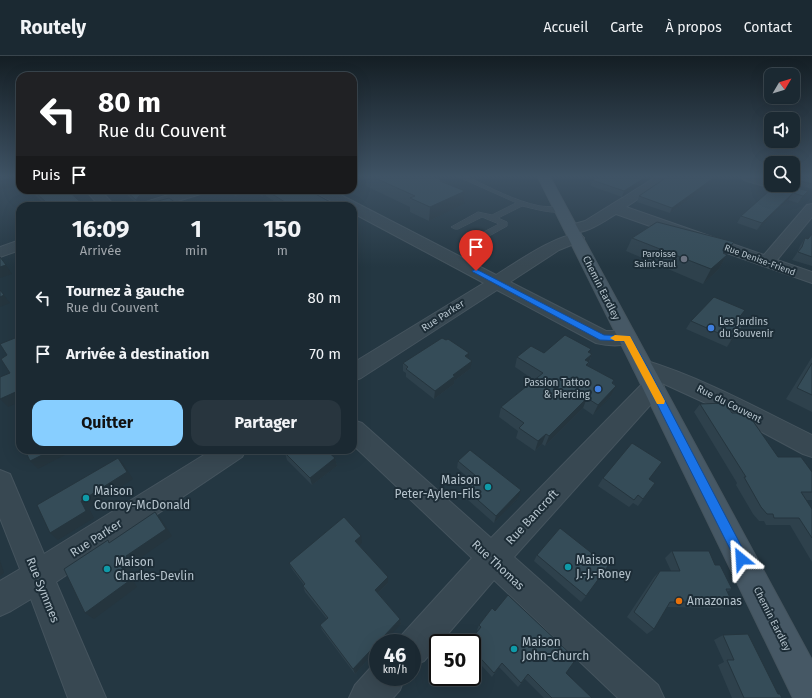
<!DOCTYPE html>
<html lang="fr">
<head>
<meta charset="utf-8">
<style>
	body { margin:0; font-family:"Fira Sans",sans-serif; background:#28353e; color:#f1f3f6; height:100vh; display:flex; flex-direction:column; font-size:15px; white-space:nowrap }
	* { box-sizing:border-box; margin:0 }
	p { font-size:13px; color:#a0a6ac }
	.icon { flex:none; width:22px; height:22px; fill:none; stroke:currentColor; stroke-width:2; stroke-linecap:round; stroke-linejoin:round }
	.map { position:relative; flex:1; overflow:hidden }
	.panel { position:absolute; left:16px; top:146px; width:341px; height:252px; display:flex; flex-direction:column; background:#1b2932; border-radius:12px; box-shadow:0 4px 16px #0002,0 0 0 1px #39454d }
	.panel>* { flex:none }
	.top-card { position:absolute; left:16px; top:16px; width:341px; height:122px; border-radius:12px; box-shadow:0 4px 16px #0002,0 0 0 1px #39454d; background:#202124; color:#fff; overflow:hidden }
	.needle { width:26px; rotate:52deg }
	.tools { position:absolute; left:764px; top:12px; display:grid; gap:8px }
	.tools a { display:grid; place-items:center; width:36px; height:36px; border-radius:8px; background:#1b2932; box-shadow:0 4px 16px #0002,0 0 0 1px #39454d; font-size:20px }
	.speed { position:absolute; left:369px; top:578px; display:flex; gap:8px; font-size:20px; font-weight:700; text-align:center }
	.speed>* { display:grid; place-content:center; width:52px; height:52px; border-radius:50%; background:#1b2932; box-shadow:0 4px 16px #0002,0 0 0 1px #39454d; line-height:1 }
	.speed small { font-size:10px; font-weight:400 }
	.speed .limit { border:2px solid #111; border-radius:6px; background:#fff; color:#111 }
	.pin { position:absolute; display:grid; place-items:center; width:34px; height:34px; color:#fff; margin:-41px -17px; border-radius:50% 50% 50% 0; rotate:-45deg; box-shadow:0 0 4px #0007 }
	.pin .icon { rotate:45deg }
	.me { position:absolute; width:44px; margin:-22px; rotate:333deg; stroke-linejoin:round; filter:drop-shadow(0 0 3px #0008) }
	.turn { display:flex; align-items:center; gap:14px; height:84px; padding:0 16px; font-size:18px }
	.turn .icon { width:52px; height:52px; stroke-width:2.5 }
	.turn b { display:block; font-size:28px; line-height:34px }
	.then { display:flex; align-items:center; height:38px; padding:0 16px; background:#0003; gap:8px; font-size:15px }
	.eta { display:flex; justify-content:space-evenly; align-items:center; height:68px; text-align:center }
	.eta b { font-size:24px; font-weight:700; line-height:28px }
	.action { display:flex; gap:8px; margin-top:auto; padding:8px 16px }
	.action a { flex:1; height:46px; border-radius:12px; background:#87ceff; color:#111; font-size:16px; font-weight:700; line-height:46px; text-align:center }
	.action a+a { background:#28353e; color:#f1f3f6 }
	ul { padding:0; list-style:none }
	li { display:flex; align-items:center; gap:12px; height:56px; padding:0 16px }
	li div { flex:1 }
	li b { display:block; font-size:15px }
	li em { font-style:normal }
	header { display:flex; align-items:center; gap:24px; box-sizing:border-box; height:56px; padding:0 20px; background:#1b2932; border-bottom:1px solid #39454d }
	header strong { font-size:19px }
	nav { display:flex; gap:22px; margin-inline-start:auto; font-size:14px }
	.map>svg:first-child { display:block }
</style>
</head>
<body>
<header>
<strong>Routely</strong>
<nav><a>Accueil</a><a>Carte</a><a>À propos</a><a>Contact</a></nav>
</header>
<div class="map">
<svg width="812" height="642" viewBox="0 0 812 642">
	<rect width="100%" height="100%" fill="#243742"/>
	<g fill="none" stroke-linecap="round" stroke-linejoin="round">
		<defs>
			<path id="service" d="M459,121H468C491,132 515,145 540,150C548,151 559,150 565,154C557,160 532,152 522,150L498,162L507,166V170L482,184H476V180L499,168L482,161L458,173H455L451,171L478,156L492,159L516,147Z"/>
			<g id="minor">
				<path d="M656,121H671L626,151L764,199L807,149L812,148V161L777,204L812,216V227L616,158C603,166 584,180 567,176L564,173L567,170L585,165Z"/>
				<path d="M742,121H762L771,124V129H777L771,132L744,124Z"/>
				<path d="M85,134H100L115,150H100Z"/>
				<path d="M185,134H206L204,137L161,150H140L142,147Z"/>
				<path d="M314,134H331L496,219C514,208 562,174 581,179L584,182L581,185L559,194L510,226L606,275H627L634,277L637,282L634,287C622,290 608,290 596,287L497,234L361,322L353,325V307L484,227L353,157V150H341L316,137Z"/>
				<path d="M20,184V194L0,201V191Z"/>
				<path d="M644,304C703,322 757,352 812,379V401L803,398L721,354L662,327L664,331L661,337L514,501L658,629L664,642H618L494,524L440,587H438V589L424,605L412,610V587H397L400,581L472,502L353,389V364L362,367L491,482L645,325L652,323L636,317L633,312L636,307Z"/>
				<path d="M212,394H246L242,401L56,526L106,642H68L31,543L11,555L0,560V525L20,513L0,462V414L10,418L44,498Z"/>
				<path d="M378,607V621H405L400,634L393,642H349L355,629L374,608Z"/>
			</g>
			<path id="secondary" d="M538,121H550L812,604V642H793L633,312Z"/>
		</defs>
		<use href="#service" stroke="#45545e" stroke-width="1"/>
		<use href="#minor" stroke="#45545e" stroke-width="2"/>
		<use href="#secondary" stroke="#45545e" stroke-width="2"/>
		<use href="#service" fill="#384852" fill-rule="evenodd"/>
		<use href="#minor" fill="#384852" fill-rule="evenodd"/>
		<use href="#secondary" fill="#465865" fill-rule="evenodd"/>
	</g>
	<g fill="#2e414c">
		<path d="M366,121H435L442,124V125L465,135L464,148L429,165L410,156V151L366,130Z"/>
		<path d="M598,121H653L622,141L591,130L592,124Z"/>
		<path d="M667,121H720L670,157L637,146L639,140Z"/>
		<path d="M793,121L812,123V133L793,128Z"/>
		<path d="M776,129L808,135L803,142L798,147L788,144L757,174L737,167L741,160Z"/>
		<path d="M30,134H67L85,150H46Z"/>
		<path d="M125,134H167L168,137L159,139L160,140L143,145L180,150H141L140,148L139,149L128,140Z"/>
		<path d="M226,134H308L332,147L333,150H282L266,140L263,141L253,135L237,141Z"/>
		<path d="M812,178V210L792,204L797,197L800,190L805,182L808,183Z"/>
		<path d="M632,182L734,186L719,213L703,228L626,195Z"/>
		<path d="M739,263L746,266L741,274L727,291L686,273L691,265Z"/>
		<path d="M544,297H590L592,298L588,310L614,324L613,327L616,330L611,340L593,359L583,352L545,390L542,388L535,395L516,382L518,375L499,361L501,351L534,324L515,311L517,301Z"/>
		<path d="M812,301V356L786,343Z"/>
		<path d="M468,302L470,313L454,325V328L434,343L406,321V317L403,315V307Z"/>
		<path d="M700,348L732,357L778,401L812,416V444H806L812,453V506L790,469H766L764,465H759L753,458L736,429L737,427L694,356Z"/>
		<path d="M285,397L335,402L337,410L312,429L287,404Z"/>
		<path d="M458,405L518,442L494,467L468,444L469,439L465,436L467,428L471,424L457,412Z"/>
		<path d="M603,422L649,423L655,427L638,450L633,447L629,451L598,430Z"/>
		<path d="M362,487L359,489L388,521V527L378,537L400,563L401,568L378,587V592L355,618L322,574L320,569L327,563L305,536L303,530L304,529L292,513L289,507Z"/>
		<path d="M672,495L715,509L732,533L727,536L732,546L723,552L667,551L654,573L647,578L627,561L654,521L660,515H671L665,502Z"/>
		<path d="M537,499L586,540L581,546L534,505Z"/>
		<path d="M479,569L566,617L592,642H544L525,623L518,631L499,611L492,621L472,599V587L478,575L477,574Z"/>
		<path d="M723,579L778,638L782,642H732L718,609L724,606L714,584Z"/>
	</g>
	<g fill="#25353e">
		<path d="M14,121H20V129L0,134V125Z"/>
		<path d="M646,121H653L622,141L624,135Z"/>
		<path d="M715,121H720L670,157L672,152Z"/>
		<path d="M156,134H167L168,137L159,139L160,140L142,146L139,145L140,148L139,149L136,144L139,140Z"/>
		<path d="M235,134H253V135L237,141Z"/>
		<path d="M262,134H265L266,140L263,141Z"/>
		<path d="M465,135L464,148L429,165L430,151Z"/>
		<path d="M808,135L803,142L798,147L803,140Z"/>
		<path d="M793,137L788,144L757,174L762,167Z"/>
		<path d="M332,147L333,150H329L330,148Z"/>
		<path d="M734,186L719,213L703,228L711,213L723,197Z"/>
		<path d="M6,209L12,218L0,222V211Z"/>
		<path d="M0,234L10,247L0,251Z"/>
		<path d="M746,266L741,274L727,291L732,283Z"/>
		<path d="M591,293L588,302L592,298L585,316L581,314L588,296Z"/>
		<path d="M469,297L468,305L465,300Z"/>
		<path d="M472,305L470,313L454,325V328L434,343L435,335L453,319Z"/>
		<path d="M616,330L611,340L593,359L598,349Z"/>
		<path d="M20,334V346L8,351L0,343Z"/>
		<path d="M587,342L583,352L545,390L549,380Z"/>
		<path d="M546,378L542,388L535,395L538,385Z"/>
		<path d="M52,394H74L38,413L30,405Z"/>
		<path d="M118,402L124,409L133,423L89,452L94,462L58,484L50,477L81,445Z"/>
		<path d="M335,402L337,410L312,429L310,422Z"/>
		<path d="M521,434L518,442L494,467L496,460Z"/>
		<path d="M155,456L161,463L172,480L133,507L135,511L128,516L137,531L94,563L85,557L121,510L126,500Z"/>
		<path d="M361,480L362,487L357,492L355,485Z"/>
		<path d="M0,504L4,517L0,520Z"/>
		<path d="M388,521V527L375,540V534Z"/>
		<path d="M400,563L401,568L383,587H378V592L355,618L353,613Z"/>
	</g>
	<g fill="#354c58" stroke="#25353e">
		<path d="M0,121H14L0,125Z"/>
		<path d="M373,121H435L442,124L440,125L465,135L430,151L410,142L415,140Z"/>
		<path d="M598,121H646L624,135L592,124Z"/>
		<path d="M667,121H715L672,152L639,140Z"/>
		<path d="M793,121H807L812,123V128L793,123Z"/>
		<path d="M776,129H785L808,135L803,140L793,137L762,167L741,160Z"/>
		<path d="M33,134H67L85,150H50Z"/>
		<path d="M128,134H157L158,135L139,140L136,144L126,135Z"/>
		<path d="M266,134H308L332,147L330,148L329,150H291Z"/>
		<path d="M169,142L180,150H145L139,145H158Z"/>
		<path d="M657,166L734,186L723,197L727,199L711,213L632,182Z"/>
		<path d="M812,178V201L798,196L802,191L805,182L808,183Z"/>
		<path d="M0,201L6,209L0,211Z"/>
		<path d="M0,234L4,239L0,241Z"/>
		<path d="M714,241L745,254L738,263L746,266L732,283L691,265Z"/>
		<path d="M565,279L591,293L588,296L592,298L585,304L589,306L586,309L614,324L612,327L616,330L598,349L587,342L549,380L546,378L538,385L519,372L524,367L501,351L543,317L517,301L531,290L544,297Z"/>
		<path d="M20,280V334L0,343V321L10,317L1,303L7,299L0,288Z"/>
		<path d="M442,282L446,284L448,283L469,297L465,300L472,305L453,319L455,320L435,335L406,313L408,311L403,307Z"/>
		<path d="M812,307V339L797,332Z"/>
		<path d="M725,347L732,357H744L748,358L778,401H801L812,416V436H801L812,453V482L799,462H774L773,458H767L761,451L744,421H746L700,348Z"/>
		<path d="M20,376V382L18,377Z"/>
		<path d="M632,387L662,406L649,423L655,427L643,443L638,439L634,444L603,422Z"/>
		<path d="M25,394H52L30,405Z"/>
		<path d="M288,394H326L335,402L310,422L285,397Z"/>
		<path d="M470,394L521,434L496,460L470,437L473,434L467,428L476,420L458,405Z"/>
		<path d="M118,402L127,416L81,445L86,455L50,477L37,449Z"/>
		<path d="M155,456L166,473L126,500L128,505L121,510L129,525L85,557L64,513L108,484L109,487Z"/>
		<path d="M344,461L361,480L355,485L388,521L375,534L400,563L353,613L320,569L328,562L303,530L305,528L289,507Z"/>
		<path d="M560,472L608,510L586,540L537,499Z"/>
		<path d="M672,495H709L715,509H720L732,533H726L732,546H670L654,573L634,556L660,515H680Z"/>
		<path d="M508,539L576,603L566,617L592,642H552L528,618L521,627L502,607L494,617L472,593V587H468L481,571L479,569L492,552L495,555Z"/>
		<path d="M748,578L778,638H780L782,642H744L727,604H734L723,579Z"/>
	</g>
	<linearGradient id="sky" x2="0" y2="1"><stop stop-color="#141e24"/><stop offset="0.57" stop-color="#3f5365"/><stop offset="1" stop-color="#3f5365" stop-opacity="0"/></linearGradient>
	<rect width="812" height="211" fill="url(#sky)"/>
	<path fill="#1a73e8" stroke="#114b97" d="M476,213L604,279L630,280L648,312L746,499L747,503L746,507L741,509L737,507L639,312L624,285L600,284L473,216L472,215Z"/>
	<path fill="#f59e0b" d="M615,279L630,280L665,345L664,348H657L624,285H615L610,282Z"/>
	<circle fill="#6b7280" stroke="#1d2d37" stroke-width="1.5" cx="684" cy="203" r="4"/>
	<g fill="#3f7fe0" stroke="#1d2d37" stroke-width="1.5">
		<circle cx="711" cy="272" r="4"/>
		<circle cx="598" cy="333" r="4"/>
	</g>
	<g fill="#0f9aa8" stroke="#1d2d37" stroke-width="1.5">
		<circle cx="488" cy="431" r="4"/>
		<circle cx="86" cy="442" r="4"/>
		<circle cx="568" cy="511" r="4"/>
		<circle cx="107" cy="513" r="4"/>
		<circle cx="514" cy="593" r="4"/>
	</g>
	<circle fill="#e8710a" stroke="#1d2d37" stroke-width="1.5" cx="679" cy="545" r="4"/>
	<g text-anchor="middle" dominant-baseline="central" stroke-width="4" stroke-linejoin="round" paint-order="stroke">
		<g font-size="9" fill="#b5c3cc" stroke="#1d2d37" text-anchor="end">
			<text x="676" y="198">Paroisse<tspan x="676" dy="10">Saint-Paul</tspan></text>
		</g>
		<g font-size="9" fill="#b5c3cc" stroke="#1d2d37">
			<text transform="translate(760 204) rotate(20)">Rue Denise-Friend</text>
		</g>
		<g font-size="10" fill="#b5c3cc" stroke="#1d2d37">
			<text transform="translate(601 232) rotate(63)">Chemin Eardley</text>
			<text transform="translate(443 260) rotate(-33)">Rue Parker</text>
			<text transform="translate(729 348) rotate(27)">Rue du Couvent</text>
			<text transform="translate(772 563) rotate(63)">Chemin Eardley</text>
		</g>
		<g font-size="10" fill="#b5c3cc" stroke="#1d2d37" text-anchor="start">
			<text x="719" y="266">Les Jardins<tspan x="719" dy="12">du Souvenir</tspan></text>
			<text x="590" y="327" text-anchor="end">Passion Tattoo<tspan x="590" dy="12">&amp; Piercing</tspan></text>
		</g>
		<g font-size="12" fill="#b5c3cc" stroke="#1d2d37" text-anchor="start">
			<text x="480" y="424" text-anchor="end">Maison<tspan x="480" dy="14">Peter-Aylen-Fils</tspan></text>
			<text x="94" y="435">Maison<tspan x="94" dy="14">Conroy-McDonald</tspan></text>
			<text x="576" y="504">Maison<tspan x="576" dy="14">J.-J.-Roney</tspan></text>
			<text x="115" y="506">Maison<tspan x="115" dy="14">Charles-Devlin</tspan></text>
			<text x="687" y="545">Amazonas</text>
			<text x="522" y="586">Maison<tspan x="522" dy="14">John-Church</tspan></text>
		</g>
		<g font-size="12" fill="#b5c3cc" stroke="#1d2d37">
			<text transform="translate(532 461) rotate(-47)">Rue Bancroft</text>
			<text transform="translate(96 482) rotate(-33)">Rue Parker</text>
			<text transform="translate(498 509) rotate(43)">Rue Thomas</text>
			<text transform="translate(43 534) rotate(68)">Rue Symmes</text>
		</g>
	</g>
</svg>
<div class="tools">
<a><svg class="needle" viewBox="-14 -14 28 28"><path d="M0-13l5 13h-10z" fill="#e53935"/><path d="M0 13l5-13h-10z" fill="#a0a6ac"/></svg></a>
<a><svg class="icon" aria-label="sound" viewBox="0 0 24 24"><path d="M4 9h4l5-4v14l-5-4H4zM17 9q2 3 0 6"/></svg></a>
<a><svg class="icon" aria-label="search" viewBox="0 0 24 24"><circle cx="10" cy="10" r="6"/><path d="M15 15l6 6"/></svg></a>
</div>
<div class="speed"><div>46<small>km/h</small></div><div class="limit">50</div></div>
<div class="pin" style="left:476px;top:215px;background:#d93025"><svg class="icon" aria-label="arrive" viewBox="0 0 24 24"><path d="M6 21V4h12l-3 4 3 4H6"/></svg></div>
<svg class="me" style="left:741px;top:503px" viewBox="-20 -20 40 40"><path d="M0-17L14 15 0 8-14 15z" fill="#1a73e8" stroke="#fff" stroke-width="4"/></svg>
<div class="top-card">
<div class="turn"><svg class="icon" aria-label="left" viewBox="0 0 24 24"><path d="M17 20v-9H6M10 6l-5 5 5 5"/></svg><div><b>80 m</b>Rue du Couvent</div></div>
<div class="then">Puis<svg class="icon" aria-label="arrive" viewBox="0 0 24 24"><path d="M6 21V4h12l-3 4 3 4H6"/></svg></div>
</div>
<section class="panel">
<div class="eta">
<div><b>16:09</b><p>Arrivée</p></div>
<div><b>1</b><p>min</p></div>
<div><b>150</b><p>m</p></div>
</div>
<ul>
<li><svg class="icon" aria-label="left" viewBox="0 0 24 24"><path d="M17 20v-9H6M10 6l-5 5 5 5"/></svg><div><b>Tournez à gauche</b><p>Rue du Couvent</p></div><em>80 m</em></li>
<li><svg class="icon" aria-label="arrive" viewBox="0 0 24 24"><path d="M6 21V4h12l-3 4 3 4H6"/></svg><div><b>Arrivée à destination</b></div><em>70 m</em></li>
</ul>
<div class="action"><a>Quitter</a><a>Partager</a></div>
</section>
</div>
</body>
</html>
